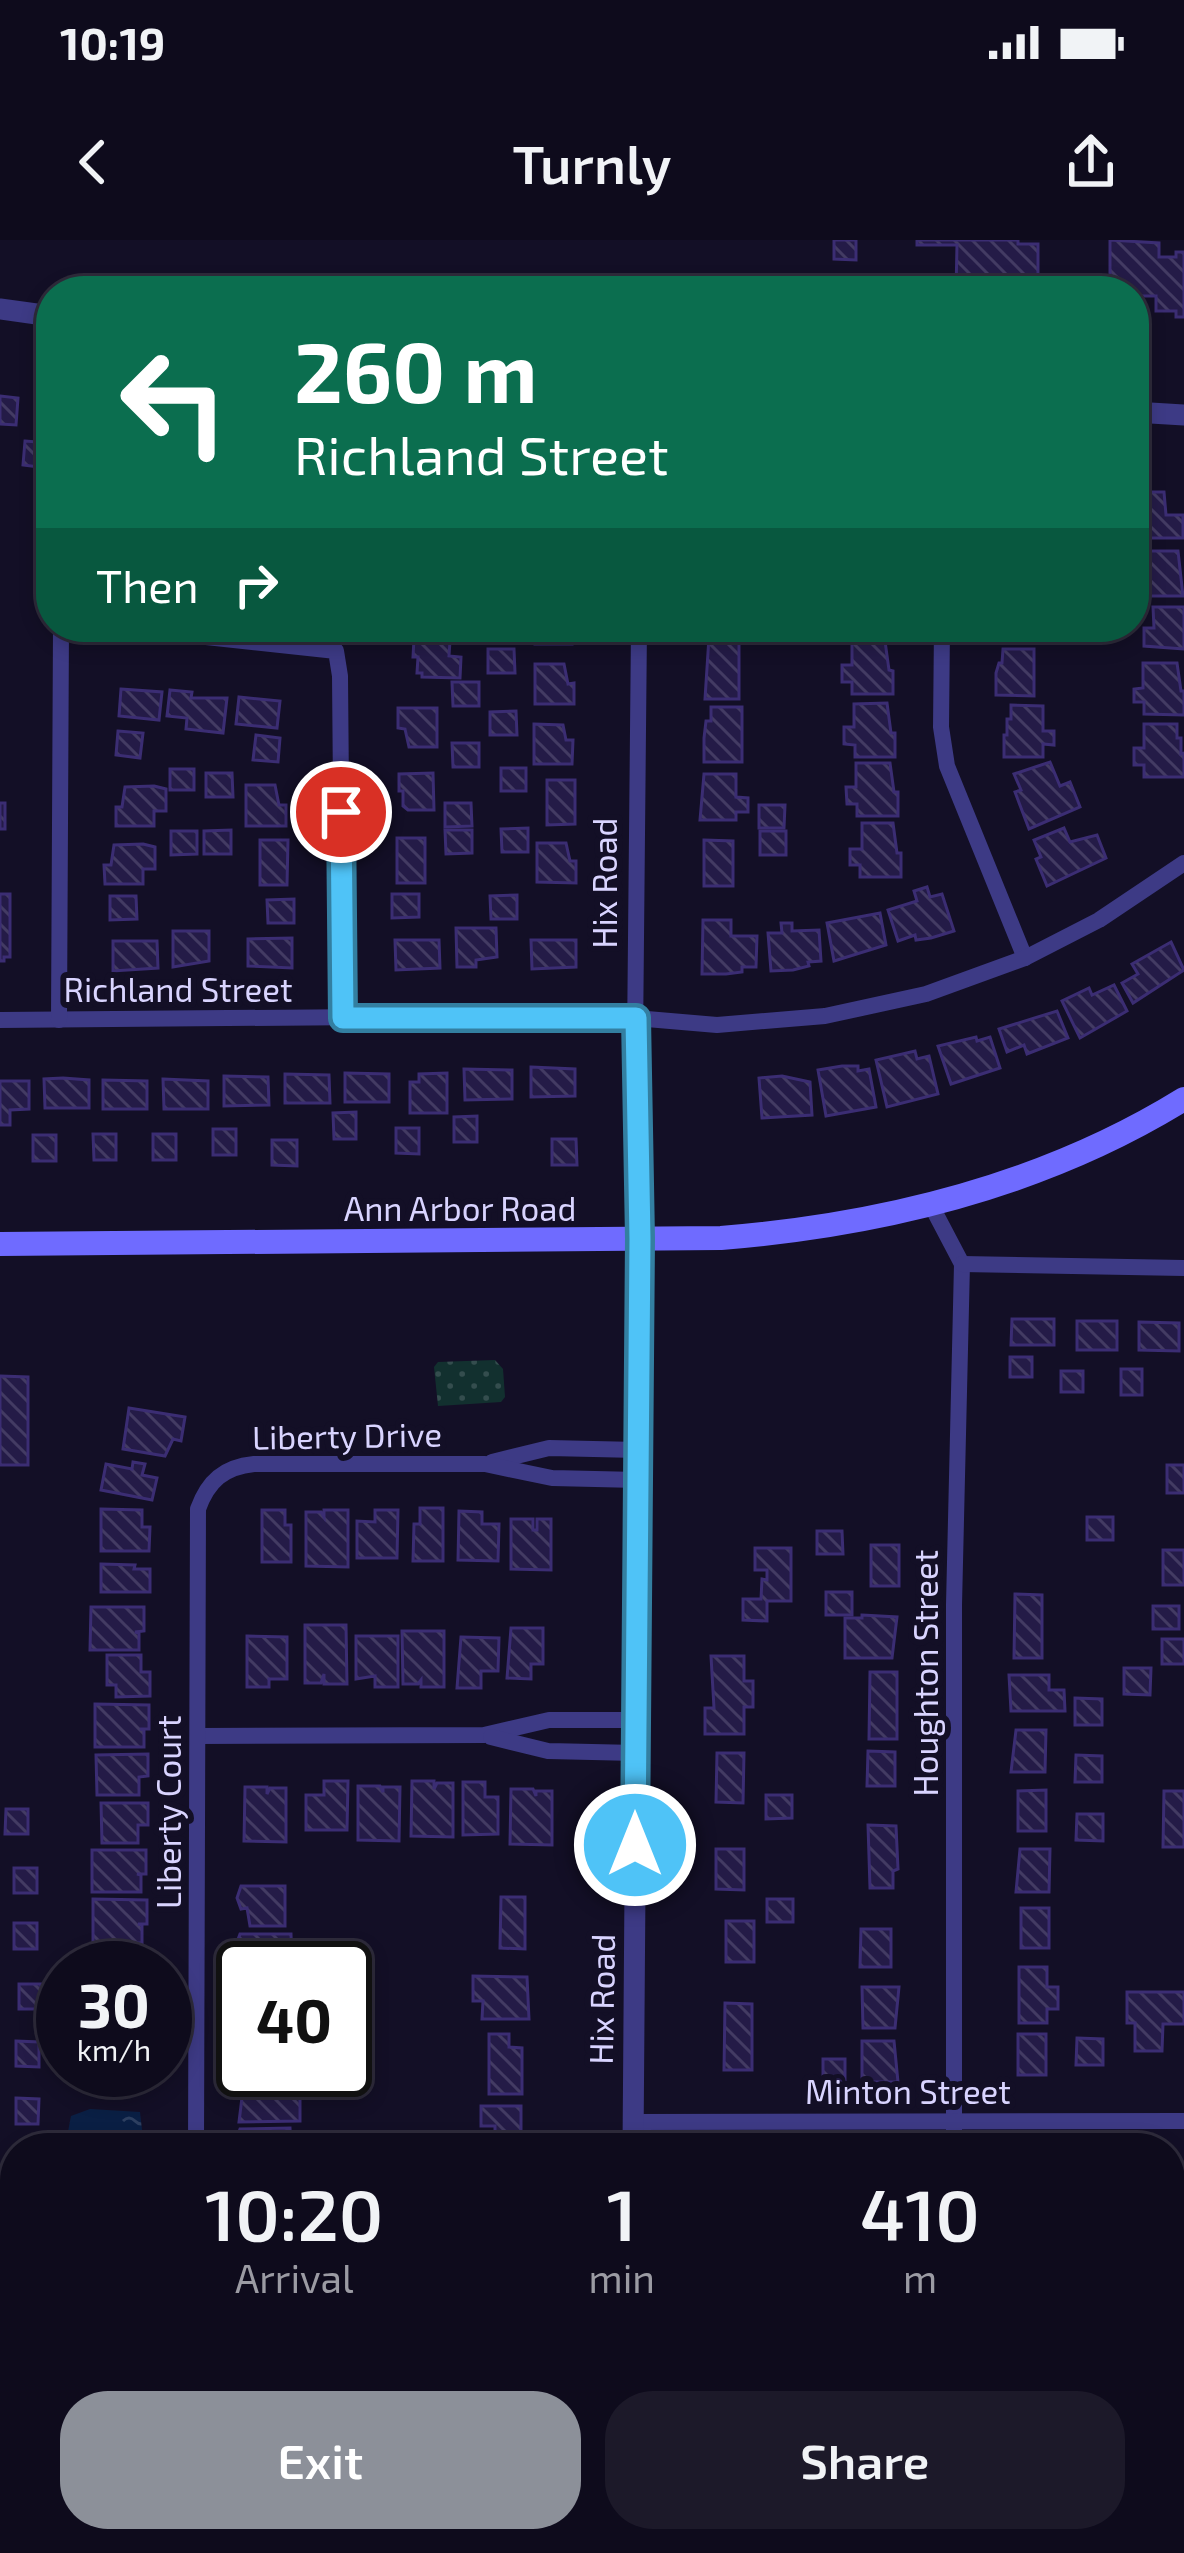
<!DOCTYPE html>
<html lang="en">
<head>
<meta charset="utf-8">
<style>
	body { margin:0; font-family:"Exo 2",sans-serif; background:#1c1929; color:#f1f3f6; height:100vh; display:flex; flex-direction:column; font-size:45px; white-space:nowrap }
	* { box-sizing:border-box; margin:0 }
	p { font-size:39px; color:#9b9ba3 }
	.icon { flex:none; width:66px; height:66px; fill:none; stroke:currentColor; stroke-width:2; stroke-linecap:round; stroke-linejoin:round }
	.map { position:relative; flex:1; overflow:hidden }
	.side { position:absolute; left:0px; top:1893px; width:1185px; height:420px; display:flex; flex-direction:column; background:#0e0b1c; border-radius:48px 48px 0 0; box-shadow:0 6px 18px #0003,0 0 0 3px #2e2b3b }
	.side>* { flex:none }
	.hud { position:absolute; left:36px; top:36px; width:1113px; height:366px; border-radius:48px; box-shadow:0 6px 18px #0003,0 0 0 3px #2e2b3b; background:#0b6e4f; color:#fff; overflow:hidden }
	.speed { position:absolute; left:36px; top:1701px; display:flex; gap:24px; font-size:60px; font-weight:700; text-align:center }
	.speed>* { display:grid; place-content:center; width:156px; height:156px; border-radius:50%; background:#0e0b1c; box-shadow:0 6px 18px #0003,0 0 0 3px #2e2b3b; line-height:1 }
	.speed small { font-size:30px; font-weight:400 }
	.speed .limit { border:6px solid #111; border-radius:18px; background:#fff; color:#111 }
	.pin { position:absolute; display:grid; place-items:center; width:102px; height:102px; color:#fff; margin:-51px; border:6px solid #fff; border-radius:50%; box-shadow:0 3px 12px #0007 }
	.me { position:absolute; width:132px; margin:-66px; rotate:0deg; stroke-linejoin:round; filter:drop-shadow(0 0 9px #0008) }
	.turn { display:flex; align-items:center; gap:42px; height:252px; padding:0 60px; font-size:54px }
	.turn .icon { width:156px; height:156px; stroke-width:2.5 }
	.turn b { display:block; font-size:84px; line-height:102px }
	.then { display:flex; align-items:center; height:114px; padding:0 60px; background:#0003; gap:24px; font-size:45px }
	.eta { display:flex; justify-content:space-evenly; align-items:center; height:204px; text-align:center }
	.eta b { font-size:72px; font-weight:600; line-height:84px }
	.action { display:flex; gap:24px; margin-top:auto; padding:24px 60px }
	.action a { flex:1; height:138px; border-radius:48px; background:#8c9099; color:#fff; font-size:48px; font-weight:600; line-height:138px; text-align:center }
	.action a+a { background:#1c1929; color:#f1f3f6 }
	.status { display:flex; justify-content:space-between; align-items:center; height:84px; padding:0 60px; background:#0e0b1c; direction:ltr }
	.status svg { height:33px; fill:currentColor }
	header { display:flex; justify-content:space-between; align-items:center; height:156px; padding:0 60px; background:#0e0b1c; font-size:54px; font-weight:600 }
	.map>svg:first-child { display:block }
</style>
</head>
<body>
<div class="status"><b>10:19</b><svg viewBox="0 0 49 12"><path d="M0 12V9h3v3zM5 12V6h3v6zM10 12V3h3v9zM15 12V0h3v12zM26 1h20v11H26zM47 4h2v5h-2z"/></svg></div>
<header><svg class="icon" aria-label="back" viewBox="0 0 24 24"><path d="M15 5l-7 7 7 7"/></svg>Turnly<svg class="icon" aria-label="share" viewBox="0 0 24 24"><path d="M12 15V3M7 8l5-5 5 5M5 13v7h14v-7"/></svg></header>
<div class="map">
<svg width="1184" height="2313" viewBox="0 0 1184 2313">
	<defs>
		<pattern id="park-dots" width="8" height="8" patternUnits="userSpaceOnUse" patternTransform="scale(3)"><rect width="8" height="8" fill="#12302f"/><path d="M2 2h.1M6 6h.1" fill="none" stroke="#344d4e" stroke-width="1.8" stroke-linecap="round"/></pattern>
		<pattern id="water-ripples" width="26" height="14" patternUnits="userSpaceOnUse" patternTransform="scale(3)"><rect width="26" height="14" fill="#0a1f44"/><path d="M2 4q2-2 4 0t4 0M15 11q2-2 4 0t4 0" fill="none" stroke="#2d3f60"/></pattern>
		<pattern id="building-back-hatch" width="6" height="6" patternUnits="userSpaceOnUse" patternTransform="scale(3)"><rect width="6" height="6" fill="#241b47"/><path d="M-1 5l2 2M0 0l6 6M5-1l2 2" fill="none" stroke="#433b63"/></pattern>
	</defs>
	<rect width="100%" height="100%" fill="#130f26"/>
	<path fill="url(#park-dots)" d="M495,1120L503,1129L505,1157L501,1162L438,1166L434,1127L438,1122Z"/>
	<path fill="url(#water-ripples)" d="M90,1869L140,1872L144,1908H65L71,1876Z"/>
	<g fill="url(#building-back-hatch)" stroke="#3b2d73" stroke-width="3">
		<path d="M834,0H856V20L834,19Z"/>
		<path d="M917,0H1018V4H1038V51H956L957,5H917Z"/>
		<path d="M1110,0L1159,3V17H1176V12H1184V77H1176V71H1156V56H1140V63H1134V51H1110Z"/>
		<path d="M0,156L18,158L16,185L0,184Z"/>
		<path d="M44,160L51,161V188L41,187Z"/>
		<path d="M25,201L50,203L47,228L23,225Z"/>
		<path d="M1137,252H1164L1166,275H1183V298H1137Z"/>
		<path d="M1147,311H1178L1183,356H1148Z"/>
		<path d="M1153,367H1184V409L1144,406V388H1154Z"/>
		<rect x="535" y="387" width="37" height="17"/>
		<path d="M997,387H1047L1035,388V401L996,400Z"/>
		<path d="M709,397H739V459H705Z"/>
		<path d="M414,399L450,401L449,416L461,417L460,438L422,437V433H417L418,417H413Z"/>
		<path d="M852,401H885L889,430L893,431V454H852V442H842V425H852Z"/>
		<path d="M488,409H514L515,433H488Z"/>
		<path d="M1003,409H1034V456L996,455V433L999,423H1002Z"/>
		<path d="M1143,423H1177L1181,451H1184V475L1144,474V462H1134V449L1143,448Z"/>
		<path d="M535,424H564L568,444L574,443V464H535Z"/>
		<path d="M452,442H479V466H453Z"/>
		<path d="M121,449L162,452L159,480L119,476Z"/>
		<path d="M170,450L192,452L191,458H227L223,493L186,489L187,478L167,476Z"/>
		<path d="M239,457L280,461L277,488L236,484Z"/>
		<path d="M887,463L891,493H895V517H855V505L844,504V487H854V464Z"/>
		<path d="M1011,465L1043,466V491H1054V505L1043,504V517H1004V495H1007V479H1011Z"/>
		<path d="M711,467H742V522H704V498L706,481H711Z"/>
		<path d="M398,468H437V507H409L405,489L398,488Z"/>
		<path d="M516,471L517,495H490V472Z"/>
		<path d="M534,484L563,485L566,500H573L572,524H534Z"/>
		<path d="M1144,484H1177V498H1181V514L1184,513V537H1144V525H1134V508H1144Z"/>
		<path d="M118,491L143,493L140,518L116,515Z"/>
		<path d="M256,495L280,498L278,522L253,520Z"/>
		<path d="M452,503H479V527H453Z"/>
		<path d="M1050,522L1060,546L1070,542L1080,567L1029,589L1015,552L1021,550L1014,534Z"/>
		<path d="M856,523H890L894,552H898V576H857V564H847L846,547H856Z"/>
		<rect x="501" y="528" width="25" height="23"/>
		<rect x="170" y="529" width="24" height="21"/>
		<path d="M206,533H232L233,557H206Z"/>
		<path d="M433,533L434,570H408L403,566V551H399V534Z"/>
		<path d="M704,534H736V557L748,558V572H736V580H700Z"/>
		<path d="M547,540H575V584L547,585Z"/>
		<path d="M246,545H275L279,565H286V586H246Z"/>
		<path d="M154,546L166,549V571H154V586H116V567H122L125,547Z"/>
		<rect x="0" y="563" width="5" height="26"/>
		<path d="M445,563H471L472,586L445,587Z"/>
		<path d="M759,565H785L784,588H759Z"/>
		<path d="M862,583H893L897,613H901V637H860V625H850V609H862Z"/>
		<path d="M528,588V612H502L501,589Z"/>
		<path d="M1064,588L1070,602L1097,595L1106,618L1047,646L1036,619L1041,617L1034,600Z"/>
		<path d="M231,590V614H204V591Z"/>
		<path d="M445,590H472V613L446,614Z"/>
		<path d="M171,591H197V614L171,615Z"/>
		<rect x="760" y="591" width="26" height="24"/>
		<rect x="397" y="598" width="28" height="45"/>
		<path d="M260,600H288L287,645H260Z"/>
		<path d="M704,600L733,601V646H704Z"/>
		<path d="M537,603H566L570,621H576V643L537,642Z"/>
		<path d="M143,604L155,607V629H143V644H105L104,625H111L114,605Z"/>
		<path d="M927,647L930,657L942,654L954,691L931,698L916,700L915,695L898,701L888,670L917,661L914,651Z"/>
		<path d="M0,654H10V717H4V721H0Z"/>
		<path d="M392,654H419V677L392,678Z"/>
		<path d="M517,655V679H491L490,656Z"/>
		<path d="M110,656H136L137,679L110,680Z"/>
		<path d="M294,659V683H268L267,660Z"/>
		<path d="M880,673L886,705L834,721L827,683Z"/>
		<path d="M703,680H731V696H757L756,727H742V732L726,734H702Z"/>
		<path d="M781,683H792V691L819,690L821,721L808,722L809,726L793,730L771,731L768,693H782Z"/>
		<path d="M456,688H496L497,717L476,720V727H457Z"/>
		<path d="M173,691H209V721L173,727Z"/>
		<path d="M292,698V728L248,726V699Z"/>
		<path d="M395,700H439L440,728L396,730Z"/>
		<path d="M531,700H576V727L532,729Z"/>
		<path d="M113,701H157L158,728L113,731Z"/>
		<path d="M1171,702L1184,730L1133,763L1122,743L1138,734L1132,724Z"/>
		<path d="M1114,745L1127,771L1080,798L1062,761L1089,748L1092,755Z"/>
		<path d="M1057,771L1068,798L1027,814L1024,805L1007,812L999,789Z"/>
		<path d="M976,797L977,801L990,797L1000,828L951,844L938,806Z"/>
		<path d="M915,811L917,819L929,816L938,854L887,867L876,820Z"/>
		<path d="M842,826H858V831L869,829L876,867L826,876L818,830Z"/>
		<path d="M531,827L575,829V856L531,857Z"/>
		<path d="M464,829L512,830V859L465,860Z"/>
		<path d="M345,833L389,834V862H345Z"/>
		<path d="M447,833V873H410V842H419V834Z"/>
		<path d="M285,834L329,835L330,863H285Z"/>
		<path d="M224,836L268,837L269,865L224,866Z"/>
		<path d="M782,836L810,842L812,875L762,878L759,838Z"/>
		<path d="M63,838L89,840V868H45L44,839Z"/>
		<path d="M163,839L208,841V869H164Z"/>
		<path d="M103,840L147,841V869H103Z"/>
		<path d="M0,841H29V869L10,870V885H0Z"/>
		<path d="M356,872V899H334L333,873Z"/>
		<path d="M477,876V902H454V877Z"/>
		<path d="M396,888H419V914L396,913Z"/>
		<rect x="213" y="889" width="23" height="26"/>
		<path d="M93,894H116V920H94Z"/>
		<rect x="153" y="894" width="23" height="26"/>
		<rect x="33" y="895" width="23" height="26"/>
		<path d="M552,899H576L577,925H552Z"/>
		<path d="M272,900H297V926L272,925Z"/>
		<path d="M1012,1079H1054V1105H1011Z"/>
		<rect x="1077" y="1081" width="40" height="29"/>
		<path d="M1139,1082L1179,1083V1111L1139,1110Z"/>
		<rect x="1010" y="1117" width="22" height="20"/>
		<rect x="1121" y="1129" width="21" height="26"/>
		<rect x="1061" y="1131" width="22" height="21"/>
		<path d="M0,1136L28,1137V1225H0Z"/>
		<path d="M129,1168L185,1177L181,1201L173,1199L165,1216L123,1209Z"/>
		<path d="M133,1222L145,1224L142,1235L157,1238L152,1260L101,1250L106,1224L132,1229Z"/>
		<rect x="1167" y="1225" width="17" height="28"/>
		<path d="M420,1268H443V1321H413L414,1284H420Z"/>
		<path d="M101,1269L142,1270V1287H150L149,1311H101Z"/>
		<path d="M262,1270H285V1285H291V1322H262Z"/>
		<path d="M324,1270H348V1327L306,1326V1272H321L324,1277Z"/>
		<path d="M375,1270H398L397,1318H357V1281L375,1282Z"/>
		<path d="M459,1271L482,1272V1284H499L498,1321L458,1320Z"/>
		<rect x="1087" y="1277" width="26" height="23"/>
		<path d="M511,1279H533V1290H537V1279H551V1330L511,1329Z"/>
		<path d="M817,1291H842L843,1314H817Z"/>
		<rect x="871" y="1305" width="28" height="41"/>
		<path d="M755,1308H791V1361H767V1381L743,1380V1359H761L762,1339L767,1340V1330H755Z"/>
		<rect x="1163" y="1310" width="21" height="35"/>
		<path d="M101,1324L135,1325L134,1329H150V1352H101Z"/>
		<rect x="826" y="1352" width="26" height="23"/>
		<path d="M1015,1354L1042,1355V1418H1014Z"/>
		<rect x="1153" y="1366" width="26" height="23"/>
		<path d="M91,1367H144V1391L135,1392L139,1393V1410H90Z"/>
		<path d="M862,1375L897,1377L892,1418H845V1378H862Z"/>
		<path d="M305,1385H346L347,1444H324V1434L321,1443H305Z"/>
		<path d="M511,1388H543V1424H531V1439L507,1438Z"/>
		<path d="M402,1391H444V1447H421V1440L418,1444H403Z"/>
		<path d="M247,1396L287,1397V1439H269V1447H247Z"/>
		<path d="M356,1396H398V1447H375V1436L356,1439Z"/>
		<path d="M461,1397L499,1398L498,1431H481V1448H457Z"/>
		<rect x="1162" y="1399" width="22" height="25"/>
		<path d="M107,1415H141V1432H150V1456L116,1457V1445H107Z"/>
		<path d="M711,1416H744V1441H753V1467H744V1494H705V1468H714Z"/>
		<path d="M1124,1428H1151L1150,1455L1124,1454Z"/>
		<path d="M870,1432H897V1499H869Z"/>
		<path d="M1009,1435H1049V1450H1064L1065,1471H1011Z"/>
		<path d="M1075,1458L1102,1459V1485H1075Z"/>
		<path d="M95,1464L149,1465V1489H140L144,1490V1507H95Z"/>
		<path d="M1016,1490H1046L1045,1532H1011Z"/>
		<path d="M868,1511L895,1512V1546H867Z"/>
		<path d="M717,1513H744L743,1563L716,1562Z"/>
		<path d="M148,1514V1536L139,1537V1555H97L96,1515Z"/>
		<path d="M1076,1515L1102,1516V1542H1075Z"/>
		<path d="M324,1541H348L347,1590H306V1555H324Z"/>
		<path d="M412,1541H434V1549L437,1543H453V1597L411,1596Z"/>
		<path d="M463,1542H485V1557H498V1594L463,1595Z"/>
		<path d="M358,1546H380L383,1552V1547H400L399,1601L358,1600Z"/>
		<path d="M245,1547H267V1554L270,1548H286V1602L244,1601Z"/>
		<path d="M511,1549H533L536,1556V1551H552V1605L510,1604Z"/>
		<path d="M1046,1550V1591H1018V1551Z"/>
		<path d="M1164,1551H1184V1607H1163Z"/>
		<path d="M766,1555H792V1578L766,1579Z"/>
		<path d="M101,1563H148V1585H138V1603H102Z"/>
		<path d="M6,1569H28V1594H5Z"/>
		<path d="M1077,1574H1103V1601L1076,1600Z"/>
		<path d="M868,1585L896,1586L898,1629L893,1631V1648H870Z"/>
		<path d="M716,1609H744V1650L716,1649Z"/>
		<path d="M1020,1609H1050L1049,1652H1016Z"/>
		<path d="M92,1610H146V1634H137L141,1635V1652H92Z"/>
		<rect x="14" y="1628" width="23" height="25"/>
		<path d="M241,1646H285V1686H250L247,1668L241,1669L237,1658Z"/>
		<path d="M501,1657H525V1709L500,1708Z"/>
		<path d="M93,1659L147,1660V1684H138L142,1685V1703L93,1702Z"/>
		<rect x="767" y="1659" width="26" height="23"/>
		<rect x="1021" y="1668" width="28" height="40"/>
		<rect x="726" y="1681" width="28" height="41"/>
		<rect x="14" y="1683" width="23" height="26"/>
		<path d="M861,1689H891V1727H860Z"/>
		<path d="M240,1694H291L292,1728H245V1720L252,1717H241L236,1705Z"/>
		<rect x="111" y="1709" width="37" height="19"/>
		<path d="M1019,1727H1047V1747H1058V1769H1047V1783H1019Z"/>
		<path d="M473,1736L527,1737L529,1779H482L483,1761H473Z"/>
		<rect x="19" y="1744" width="22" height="25"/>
		<path d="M862,1747H899L895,1788H863Z"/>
		<path d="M1127,1752H1184V1784H1163L1162,1811H1135V1783H1127Z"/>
		<path d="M725,1763L752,1764V1830H724Z"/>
		<path d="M489,1794H509V1807L522,1808V1854H489Z"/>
		<rect x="1018" y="1794" width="28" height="41"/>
		<path d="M1077,1798L1103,1799V1825H1076Z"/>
		<path d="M16,1801L39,1802V1827L16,1826Z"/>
		<path d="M862,1801H894L898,1842H862Z"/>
		<rect x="823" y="1819" width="22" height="23"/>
		<rect x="97" y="1830" width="39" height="17"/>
		<path d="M244,1841H300V1881L239,1882Z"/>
		<path d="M16,1858L39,1859L38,1884H16Z"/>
		<path d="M481,1866H521V1908H495V1886H481Z"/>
		<path d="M290,1888L291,1908H240L236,1900L240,1889Z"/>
		<path d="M1172,1938L1184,1941V1988H1170Z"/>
		<rect x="3" y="1983" width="12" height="20"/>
		<rect x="1177" y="2135" width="7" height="22"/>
		<path d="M448,2298H469V2306L448,2307Z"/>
		<path d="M742,2298H794V2313H732V2302H742Z"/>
		<path d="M1129,2298L1154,2299V2313H1129Z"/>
		<path d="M877,2300H897V2313H849L850,2302Z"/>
		<path d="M1008,2300L1045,2301V2313H1008Z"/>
		<path d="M498,2303L537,2308V2313H481V2309H498Z"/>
	</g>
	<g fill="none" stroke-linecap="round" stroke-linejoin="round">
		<g stroke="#3d3a85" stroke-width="16">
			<path d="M114,387L336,411L340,436L343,778"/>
			<path d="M639,387L635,802L640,999"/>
			<path d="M942,387L941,487L947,526L1025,718"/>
			<path d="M0,780L600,775L717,785L825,776L926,754L1025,718L1099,680L1184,623"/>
			<path d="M59,780L61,387"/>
			<path d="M931,965L962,1024L954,1365V1908"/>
			<path d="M962,1024L1184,1028"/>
			<path d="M492,1222L549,1208L638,1210"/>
			<path d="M198,1496L484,1495L549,1480H637"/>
			<path d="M491,1497L548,1511L636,1513"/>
			<path d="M633,1882L1184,1881"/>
			<path d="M196,1908L198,1269C208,1241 224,1227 254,1224H485L552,1238L638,1240"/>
			<path d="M951,2313V2298"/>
		</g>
		<g stroke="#3d3a85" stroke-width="21">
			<path d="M0,69L51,76"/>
			<path d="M1134,172L1184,175"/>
			<path d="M633,1908L640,999"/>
			<path d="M630,2313V2298"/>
		</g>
		<path stroke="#6f6bff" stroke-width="24" d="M0,1004L721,998C882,985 1045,945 1184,859"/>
	</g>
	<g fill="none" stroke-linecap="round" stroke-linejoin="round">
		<defs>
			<path id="route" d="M341,572L343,778H636L640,999L635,1605"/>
		</defs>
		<use href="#route" stroke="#337fa1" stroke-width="30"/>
		<use href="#route" stroke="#4fc3f7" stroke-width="21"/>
	</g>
	<g text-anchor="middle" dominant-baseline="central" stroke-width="12" stroke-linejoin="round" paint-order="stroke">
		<g font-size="33" fill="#d9d4ff" stroke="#130f26">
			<text transform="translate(604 643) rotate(-90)">Hix Road</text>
			<text x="178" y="749">Richland Street</text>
			<text x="460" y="968">Ann Arbor Road</text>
			<text transform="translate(347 1195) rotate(-1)">Liberty Drive</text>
			<text transform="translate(925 1433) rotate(-90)">Houghton Street</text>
			<text transform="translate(168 1572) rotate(-90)">Liberty Court</text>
			<text transform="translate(601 1759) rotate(-89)">Hix Road</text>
			<text x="908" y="1851">Minton Street</text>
		</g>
	</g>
</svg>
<div class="speed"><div>30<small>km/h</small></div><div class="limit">40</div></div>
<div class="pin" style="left:341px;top:572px;background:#d93025"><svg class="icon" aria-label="arrive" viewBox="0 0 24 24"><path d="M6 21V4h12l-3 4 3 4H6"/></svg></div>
<svg class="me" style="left:635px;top:1605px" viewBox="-20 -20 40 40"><circle r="17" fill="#4fc3f7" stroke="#fff" stroke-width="3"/><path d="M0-11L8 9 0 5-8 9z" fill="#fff"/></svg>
<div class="hud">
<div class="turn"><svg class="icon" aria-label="left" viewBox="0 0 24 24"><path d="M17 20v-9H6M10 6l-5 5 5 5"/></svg><div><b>260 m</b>Richland Street</div></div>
<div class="then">Then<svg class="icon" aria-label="right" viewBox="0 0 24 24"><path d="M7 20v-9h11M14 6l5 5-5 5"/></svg></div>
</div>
<section class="side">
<div class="eta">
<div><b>10:20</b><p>Arrival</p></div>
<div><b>1</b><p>min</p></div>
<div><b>410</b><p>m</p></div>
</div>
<div class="action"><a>Exit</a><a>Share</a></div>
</section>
</div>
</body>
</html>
